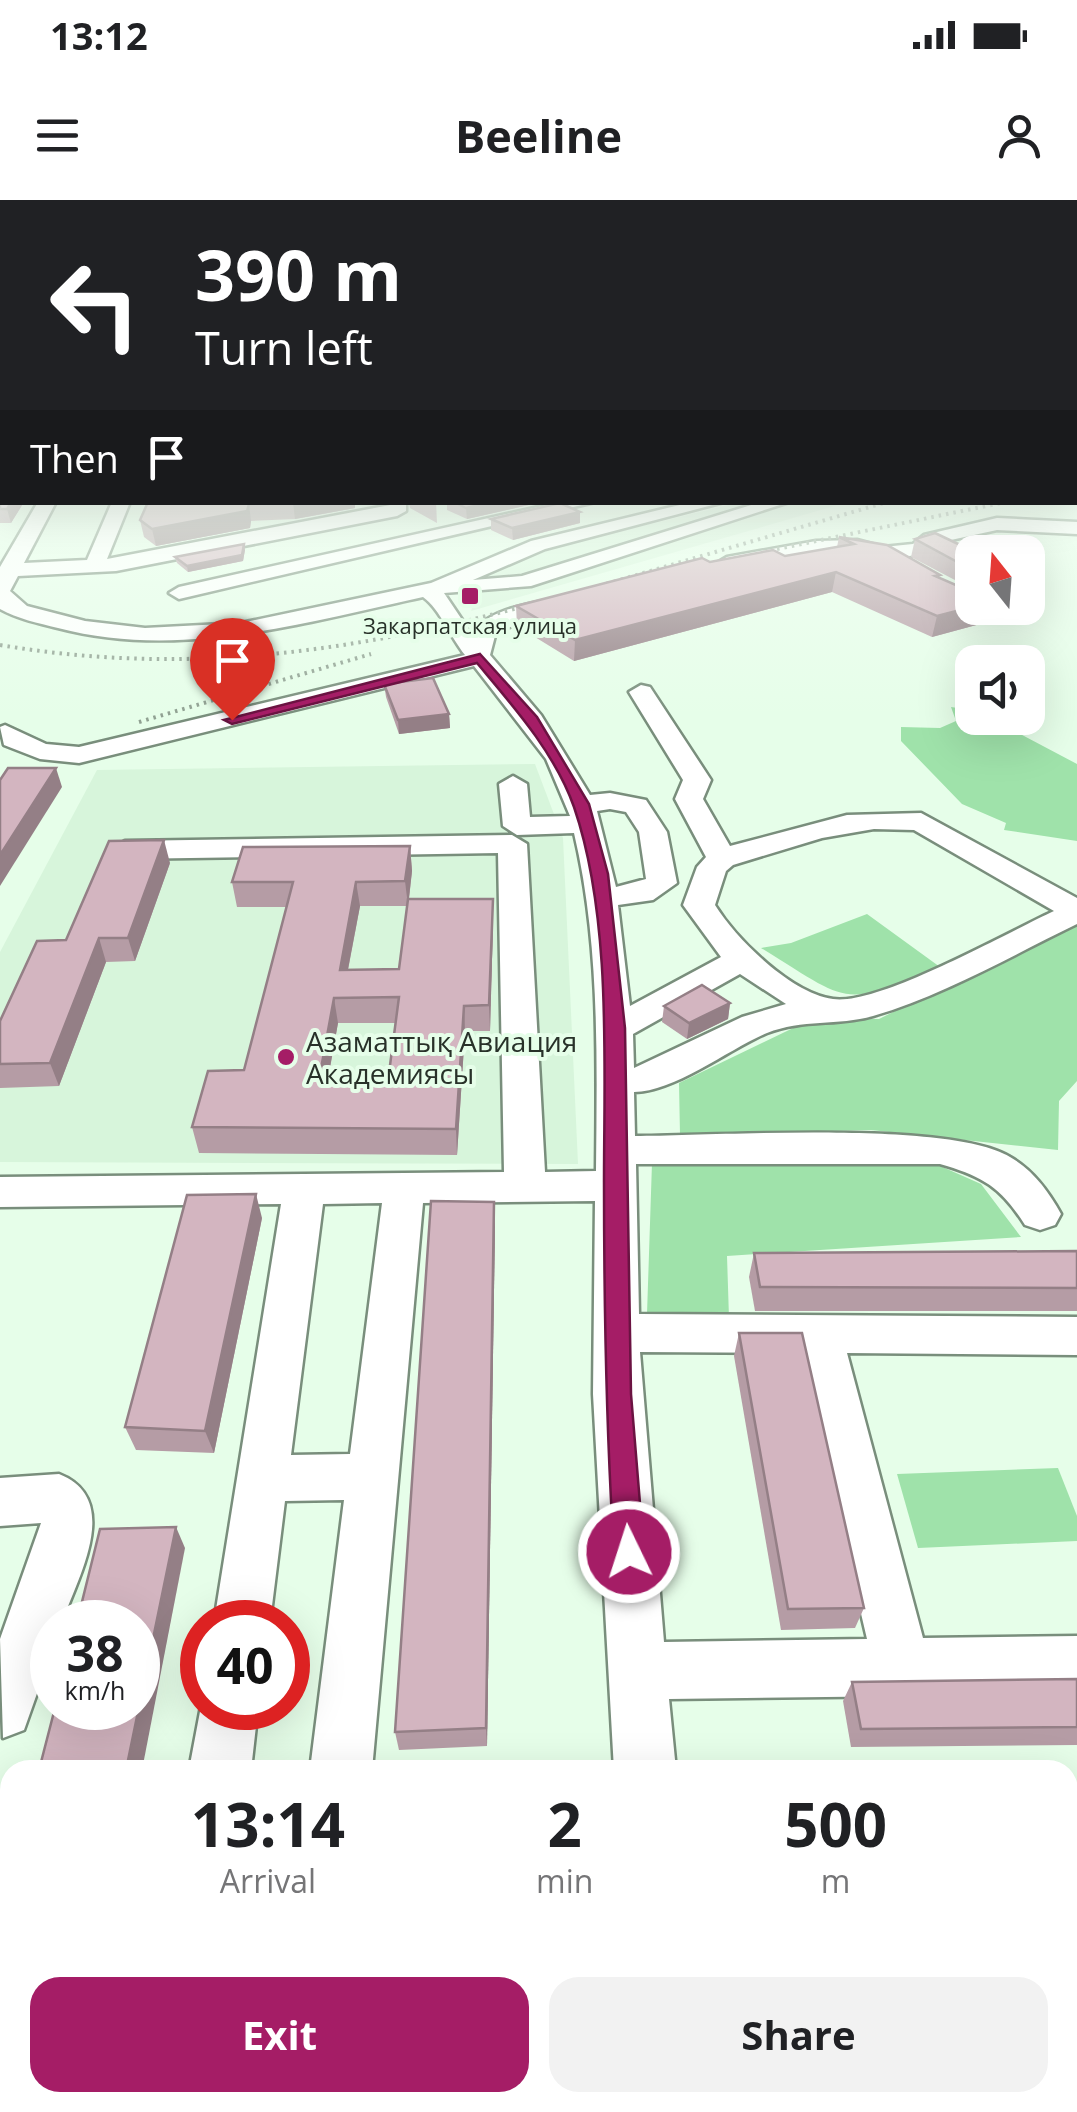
<!DOCTYPE html>
<html lang="en">
<head>
<meta charset="utf-8">
<style>
	body { margin:0; font-family:"Open Sans",sans-serif; background:#f2f2f2; color:#202124; height:100vh; display:flex; flex-direction:column; font-size:38px; white-space:nowrap }
	* { box-sizing:border-box; margin:0 }
	p { font-size:32px; color:#757577 }
	.icon { flex:none; width:55px; height:55px; fill:none; stroke:currentColor; stroke-width:2; stroke-linecap:round; stroke-linejoin:round }
	.map { position:relative; flex:1; overflow:hidden }
	.details { position:absolute; left:0px; top:1560px; width:1078px; height:352px; display:flex; flex-direction:column; background:#fff; border-radius:30px 30px 0 0; box-shadow:0 10px 40px #0002 }
	.details>* { flex:none }
	.banner { position:absolute; left:0px; top:0px; width:1078px; height:305px; box-shadow:0 10px 40px #0002; background:#202124; color:#fff; overflow:hidden }
	.needle { width:65px; rotate:343deg }
	.controls { position:absolute; left:955px; top:335px; display:grid; gap:20px }
	.controls a { display:grid; place-items:center; width:90px; height:90px; border-radius:20px; background:#fff; box-shadow:0 10px 40px #0002; font-size:50px }
	.speed { position:absolute; left:30px; top:1400px; display:flex; gap:20px; font-size:50px; font-weight:700; text-align:center }
	.speed>* { display:grid; place-content:center; width:130px; height:130px; border-radius:50%; background:#fff; box-shadow:0 10px 40px #0002; line-height:1 }
	.speed small { font-size:25px; font-weight:400 }
	.speed .limit { border:15px solid #d22; background:#fff; color:#111 }
	.pin { position:absolute; display:grid; place-items:center; width:85px; height:85px; color:#fff; margin:-102px -42px; border-radius:50% 50% 50% 0; rotate:-45deg; box-shadow:0 0 10px #0007 }
	.pin .icon { rotate:45deg }
	.me { position:absolute; width:110px; margin:-55px; rotate:356deg; stroke-linejoin:round; filter:drop-shadow(0 0 8px #0008) }
	.turn { display:flex; align-items:center; gap:35px; height:210px; padding:0 30px; font-size:45px }
	.turn .icon { width:130px; height:130px; stroke-width:2.5 }
	.turn b { display:block; font-size:70px; line-height:85px }
	.then { display:flex; align-items:center; height:95px; padding:0 30px; background:#0003; gap:20px; font-size:38px }
	.eta { display:flex; justify-content:space-evenly; align-items:center; height:170px; text-align:center }
	.eta b { font-size:60px; font-weight:700; line-height:70px }
	.primary-button { display:flex; gap:20px; margin-top:auto; padding:20px 30px }
	.primary-button a { flex:1; height:115px; border-radius:30px; background:#a51d66; color:#fff; font-size:40px; font-weight:700; line-height:115px; text-align:center }
	.primary-button a+a { background:#f2f2f2; color:#202124 }
	.status { display:flex; justify-content:space-between; align-items:center; height:70px; padding:0 50px; background:#fff; direction:ltr }
	.status svg { height:28px; fill:currentColor }
	header { display:flex; justify-content:space-between; align-items:center; height:130px; padding:0 30px; background:#fff; font-size:45px; font-weight:700 }
	.map>svg:first-child { display:block }
</style>
</head>
<body>
<div class="status"><b>13:12</b><svg viewBox="0 0 49 12"><path d="M0 12V9h3v3zM5 12V6h3v6zM10 12V3h3v9zM15 12V0h3v12zM26 1h20v11H26zM47 4h2v5h-2z"/></svg></div>
<header><svg class="icon" aria-label="menu" viewBox="0 0 24 24"><path d="M4 6h16M4 12h16M4 18h16"/></svg>Beeline<svg class="icon" aria-label="person" viewBox="0 0 24 24"><circle cx="12" cy="8" r="4"/><path d="M4 21q1-7 8-7t8 7"/></svg></header>
<div class="map">
<svg width="1077" height="1912" viewBox="0 0 1077 1912">
	<rect width="100%" height="100%" fill="#e6fee9"/>
	<g fill="#d7f5db">
		<path d="M737,303H845L471,411L481,380L523,355Z"/>
		<path d="M535,564L563,638L578,964L0,962V752L97,570Z"/>
	</g>
	<g fill="#9fe2aa">
		<path d="M951,507L972,510V518H990L1077,564V641L1004,630L1006,623L962,604L901,541V527L940,528L956,521Z"/>
		<path d="M867,714L940,767C841,809 850,803 761,748L791,743Z"/>
		<path d="M1077,721V881L1059,901L1058,950L871,930L680,935L679,883L814,818L879,819Z"/>
		<path d="M821,960L938,965L981,984L1021,1037L727,1056L729,1118L647,1114L652,963Z"/>
		<path d="M1058,1268L1077,1316V1341L918,1348L897,1274Z"/>
	</g>
	<g fill="none" stroke-linecap="round" stroke-linejoin="round">
		<defs>
			<g id="minor">
				<path d="M1075,249H1077L1075,255Z"/>
				<path d="M38,302H56L24,363L87,360L112,302H130L107,359L406,302V311L397,316L116,371L18,376L10,391L27,406L85,421L145,428L241,423L431,383L531,341L692,302H724L545,349L473,380L522,376L761,302H789L531,386L444,393L473,436C483,407 542,402 569,396L580,402L496,432L490,455L541,515L590,595L610,593L646,600L667,632L677,683L653,700L618,705L630,806L721,757L683,705L697,667L706,657L675,599L683,580L629,492L641,485L650,487L711,580L703,599L730,646L847,615L921,613L1077,698V724C1011,756 944,795 873,816C838,826 802,819 767,833C729,849 674,892 634,892L635,936C716,936 949,920 1010,957C1033,970 1049,992 1061,1014L1055,1025L1040,1030L1025,1025C1001,987 982,976 940,964H636L639,1114L1077,1117V1155L847,1153L923,1438L1077,1436V1494L669,1499L676,1570H614L593,1194L595,1001L423,1003L372,1570H310L344,1300L285,1301L270,1422H214L281,1004L0,1007V977L504,972L498,653L125,659L110,650L125,641L512,635L527,644L545,972L596,971C597,859 600,743 574,633L517,635L503,626L499,584L513,576L527,584L530,617L570,616L546,559L474,466L79,563L40,559L4,545L0,527L5,525L46,544L79,547L465,455C451,438 440,409 423,397C303,423 180,460 58,428C38,423 18,419 0,409V367ZM610,609L626,612L639,632L646,679L616,687L597,611ZM874,629L914,630L1054,711C1008,732 878,806 833,799C791,793 737,740 715,705L726,671L733,665L822,638ZM740,774L786,804L742,817L634,868L633,834ZM382,1003L350,1254L291,1255L323,1004ZM640,1152L800,1153L867,1439L664,1442Z"/>
				<path d="M561,302H595L179,399L169,393L179,387Z"/>
				<path d="M997,318L1077,322V334L997,330L937,343L918,355L882,359L856,352L816,353L727,369L717,363L727,357L816,341L857,340L883,347L913,344L924,335Z"/>
				<path d="M59,1274C123,1299 78,1377 62,1422H52V1451L24,1530L3,1538L0,1439L41,1323L0,1326V1278Z"/>
				<path d="M202,1501V1508H258L251,1570H189Z"/>
				<path d="M633,1902H705L706,1912H634Z"/>
			</g>
		</defs>
		<use href="#minor" stroke="#798e7c" stroke-width="5"/>
		<use href="#minor" fill="#fff" fill-rule="evenodd"/>
		<g stroke="#90a192" stroke-width="4" stroke-dasharray="2.5 5" stroke-linecap="butt">
			<path d="M777,349L1006,302"/>
			<path d="M585,390L887,302"/>
			<path d="M0,445C190,477 357,451 541,402"/>
			<path d="M139,522L371,454"/>
		</g>
	</g>
	<g fill="#b59ca5" fill-rule="evenodd">
		<path d="M0,285L2,302H24L11,323H0Z"/>
		<path d="M148,302H355V308L295,319L251,321L250,328L156,346L144,337L140,320Z"/>
		<path d="M409,302H436L437,323L410,308Z"/>
		<path d="M447,302H537V303L467,319L447,310Z"/>
		<path d="M491,319L580,323L513,340L491,330Z"/>
		<path d="M839,337L939,378L972,408L980,424L932,437L832,392L574,461L517,426L516,406L837,347Z"/>
		<path d="M915,339L972,352V389L911,357Z"/>
		<path d="M245,350L243,361L188,372L177,363L175,357Z"/>
		<path d="M384,484L449,514L450,528L399,534L386,497Z"/>
		<path d="M410,646L412,671L409,699L493,724L490,831H465L457,955L199,953L192,927L244,870L286,707H237L232,682ZM360,706H407L399,769L348,770ZM338,823H395L389,873L329,874Z"/>
		<path d="M170,663L135,761L106,762L59,886L0,888V821L66,740Z"/>
		<path d="M730,803L728,819L687,839L662,822L664,806Z"/>
		<path d="M262,1018L214,1253L136,1250L125,1227Z"/>
		<path d="M495,1026L487,1546L399,1550L395,1532Z"/>
		<path d="M1077,1051V1111H755L749,1077L754,1053Z"/>
		<path d="M739,1133L864,1408L855,1428L781,1430L734,1156Z"/>
		<path d="M1077,1479V1545L851,1547L843,1501L852,1482Z"/>
		<path d="M880,1902H1003L1005,1912H882Z"/>
	</g>
	<g fill="#947f86">
		<path d="M11,302H24L11,323L7,309Z"/>
		<path d="M355,302V308L295,319L293,303Z"/>
		<path d="M491,302H537V303L467,319L466,308Z"/>
		<path d="M249,304L251,321L250,328L156,346L152,329Z"/>
		<path d="M580,312V323L513,340L512,328Z"/>
		<path d="M244,344L245,350L243,361L188,372L187,366Z"/>
		<path d="M836,372L832,392L574,461L575,440Z"/>
		<path d="M972,393L970,407L984,408L980,424L932,437L937,416L965,395Z"/>
		<path d="M449,514L450,528L399,534L398,520Z"/>
		<path d="M56,568L62,587L0,686V655Z"/>
		<path d="M164,640L170,663L135,761L128,738Z"/>
		<path d="M410,646L412,671L408,706L405,681Z"/>
		<path d="M356,682L360,706L343,795L340,770Z"/>
		<path d="M493,699V724L490,831L489,805Z"/>
		<path d="M99,738L106,762L59,886L50,863Z"/>
		<path d="M334,798L338,823L324,900L320,874Z"/>
		<path d="M730,803L728,819L687,839L689,823Z"/>
		<path d="M464,806L465,831L457,955L456,929Z"/>
		<path d="M256,994L262,1018L214,1253L205,1231Z"/>
		<path d="M494,1002L495,1026L487,1546L486,1528Z"/>
		<path d="M176,1327L185,1348L142,1570H126Z"/>
	</g>
	<g fill="#d3b5c0" stroke="#947f86" stroke-width="2.5" fill-rule="evenodd">
		<path d="M0,285H2V302H11L7,309H0Z"/>
		<path d="M148,302H294L249,304L247,311L152,329L140,320Z"/>
		<path d="M454,302H491L466,308Z"/>
		<path d="M560,303L580,312L512,328L491,319Z"/>
		<path d="M935,333L975,352H972V370L915,339Z"/>
		<path d="M839,337L887,345L940,375L935,376L972,392L965,395L972,398V407L937,416L836,372L575,440L516,406L702,358L710,362L773,350L785,356L854,344Z"/>
		<path d="M244,344L242,355L187,366L175,357Z"/>
		<path d="M433,478L449,514L398,520L384,484Z"/>
		<path d="M8,568H56L0,655V580Z"/>
		<path d="M164,640L128,738H99L50,863L0,864V821L37,741L66,740L109,641Z"/>
		<path d="M410,646L405,681L356,682L340,770L399,769L408,699H493L489,805L464,806L456,929L192,927L208,871L244,870L293,682H232L243,647ZM399,797L389,873L320,874L334,798Z"/>
		<path d="M702,785L730,803L689,823L664,806Z"/>
		<path d="M256,994L205,1231L125,1227L187,995Z"/>
		<path d="M431,1001L494,1002L486,1528L395,1532Z"/>
		<path d="M1077,1051V1088L760,1087L754,1053Z"/>
		<path d="M739,1133H802L864,1408L788,1409Z"/>
		<path d="M176,1327L126,1570H39L55,1508H138V1422H77L100,1329Z"/>
		<path d="M1077,1479V1527L861,1529L852,1482Z"/>
		<path d="M10,1684V1717H1Z"/>
		<path d="M894,1902H1003L1005,1912H896Z"/>
	</g>
	<linearGradient id="sky" x2="0" y2="1"><stop stop-color="#74b0ba"/><stop offset="0.48" stop-color="#f4fff5"/><stop offset="1" stop-color="#f4fff5" stop-opacity="0"/></linearGradient>
	<rect width="1077" height="516" fill="url(#sky)"/>
	<path fill="#a51d66" stroke="#6b1342" stroke-width="2.5" d="M480,454L537,517L589,604L608,674L625,828L631,1194L644,1352L640,1363L629,1367L618,1363L614,1352C606,1229 604,1106 604,982C604,865 612,718 574,607C555,553 513,506 477,463L232,524L224,520Z"/>
	<g fill="#a51d66" stroke="#e6fee9" stroke-width="4">
		<rect x="460" y="386" width="20" height="20" rx="5"/>
		<circle cx="286" cy="857" r="10"/>
	</g>
	<g text-anchor="middle" dominant-baseline="central" stroke-width="8" stroke-linejoin="round" paint-order="stroke">
		<g font-size="22" fill="#283129" stroke="#e6fee9">
			<text x="470" y="425">Закарпатская улица</text>
		</g>
		<g font-size="28" fill="#283129" stroke="#e6fee9" text-anchor="start">
			<text x="306" y="841">Азаматтық Авиация<tspan x="306" dy="32">Академиясы</tspan></text>
		</g>
	</g>
</svg>
<div class="controls">
<a><svg class="needle" viewBox="-14 -14 28 28"><path d="M0-13l5 13h-10z" fill="#e53935"/><path d="M0 13l5-13h-10z" fill="#757577"/></svg></a>
<a><svg class="icon" aria-label="sound" viewBox="0 0 24 24"><path d="M4 9h4l5-4v14l-5-4H4zM17 9q2 3 0 6"/></svg></a>
</div>
<div class="speed"><div>38<small>km/h</small></div><div class="limit">40</div></div>
<div class="pin" style="left:232px;top:520px;background:#d93025"><svg class="icon" aria-label="arrive" viewBox="0 0 24 24"><path d="M6 21V4h12l-3 4 3 4H6"/></svg></div>
<svg class="me" style="left:629px;top:1352px" viewBox="-20 -20 40 40"><circle r="17" fill="#a51d66" stroke="#fff" stroke-width="3"/><path d="M0-11L8 9 0 5-8 9z" fill="#fff"/></svg>
<div class="banner">
<div class="turn"><svg class="icon" aria-label="left" viewBox="0 0 24 24"><path d="M17 20v-9H6M10 6l-5 5 5 5"/></svg><div><b>390 m</b>Turn left</div></div>
<div class="then">Then<svg class="icon" aria-label="arrive" viewBox="0 0 24 24"><path d="M6 21V4h12l-3 4 3 4H6"/></svg></div>
</div>
<section class="details">
<div class="eta">
<div><b>13:14</b><p>Arrival</p></div>
<div><b>2</b><p>min</p></div>
<div><b>500</b><p>m</p></div>
</div>
<div class="primary-button"><a>Exit</a><a>Share</a></div>
</section>
</div>
</body>
</html>
